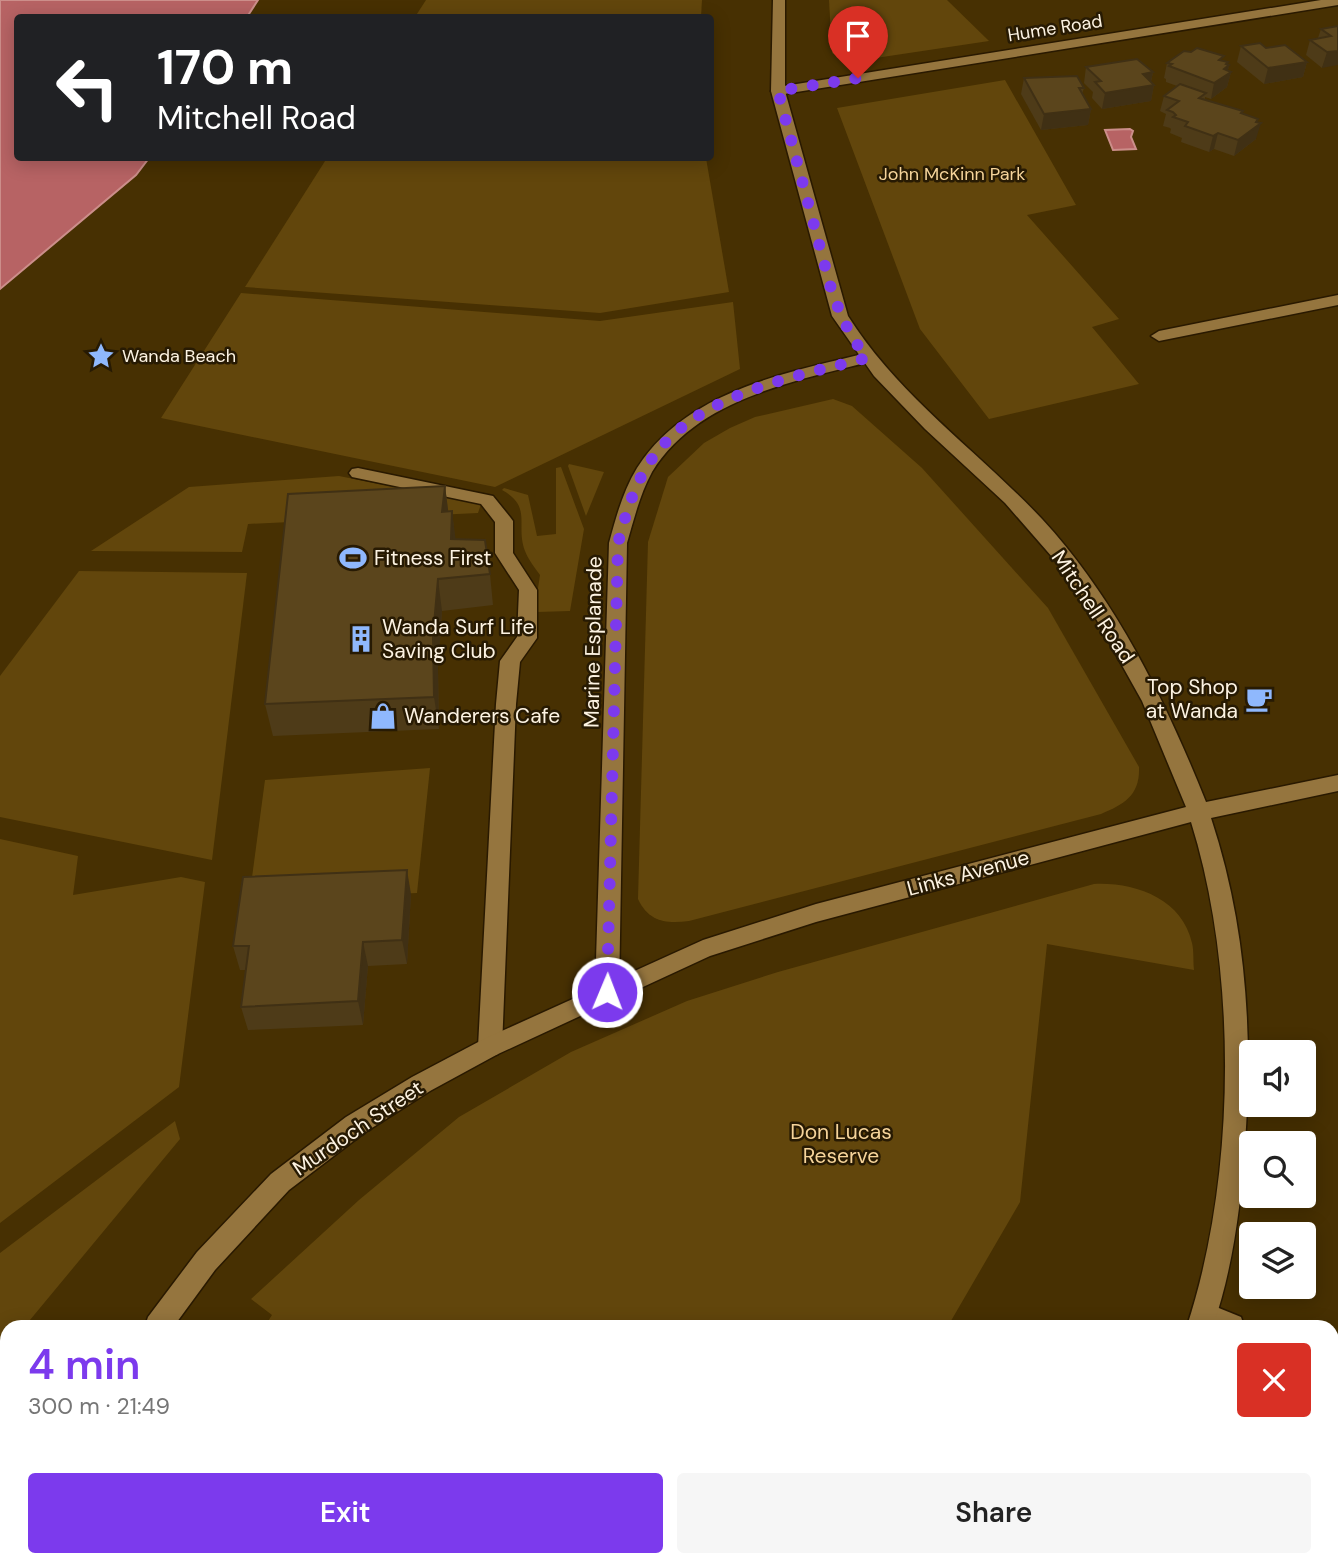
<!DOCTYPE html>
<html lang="en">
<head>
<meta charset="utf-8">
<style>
	body { margin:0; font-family:"DM Sans",sans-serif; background:#f6f6f6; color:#222; height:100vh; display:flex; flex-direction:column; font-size:26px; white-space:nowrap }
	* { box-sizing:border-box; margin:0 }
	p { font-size:23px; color:#767676 }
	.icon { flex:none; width:38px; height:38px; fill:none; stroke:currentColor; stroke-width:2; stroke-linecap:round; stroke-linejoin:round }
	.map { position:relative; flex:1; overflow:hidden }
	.drawer { position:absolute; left:0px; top:1320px; width:1339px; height:247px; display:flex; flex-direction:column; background:#fff; border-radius:21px 21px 0 0; box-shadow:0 4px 18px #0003 }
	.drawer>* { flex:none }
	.top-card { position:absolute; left:14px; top:14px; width:700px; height:147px; border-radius:7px; box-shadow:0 4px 18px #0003; background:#202124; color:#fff; overflow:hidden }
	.controls { position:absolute; left:1239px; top:1040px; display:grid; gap:14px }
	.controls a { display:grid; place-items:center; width:77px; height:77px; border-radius:7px; background:#fff; box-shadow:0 4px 18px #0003; font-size:35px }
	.pin { position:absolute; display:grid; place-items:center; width:60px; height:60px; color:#fff; margin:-72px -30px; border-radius:50% 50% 50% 0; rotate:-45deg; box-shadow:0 0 7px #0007 }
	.pin .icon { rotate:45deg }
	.me { position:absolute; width:77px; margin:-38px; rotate:1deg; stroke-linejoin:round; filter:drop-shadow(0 0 5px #0008) }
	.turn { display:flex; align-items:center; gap:24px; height:147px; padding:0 28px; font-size:32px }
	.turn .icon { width:91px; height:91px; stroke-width:2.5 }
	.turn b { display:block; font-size:49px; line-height:60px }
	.round { display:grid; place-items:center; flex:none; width:74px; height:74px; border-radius:7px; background:#f6f6f6 }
	.head { display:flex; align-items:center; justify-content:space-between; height:119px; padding:0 28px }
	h1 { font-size:42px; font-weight:600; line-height:52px; color:#7c3aed }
	.action { display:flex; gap:14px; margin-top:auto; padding:14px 28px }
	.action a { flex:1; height:80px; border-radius:7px; background:#7c3aed; color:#fff; font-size:28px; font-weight:600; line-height:80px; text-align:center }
	.action a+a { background:#f6f6f6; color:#222 }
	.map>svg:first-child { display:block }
</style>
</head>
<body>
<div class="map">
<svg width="1338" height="1565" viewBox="0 0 1338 1565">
	<rect width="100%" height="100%" fill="#473002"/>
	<g fill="#62460c">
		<path d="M426,0H702L701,17H415Z"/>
		<path d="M829,0H947L989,41L849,62L832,53Z"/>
		<path d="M1005,80L1076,205L1027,215L1119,319L1092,327L1139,384L989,419L920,329L837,108Z"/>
		<path d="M327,158H706L729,292L600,313L245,287Z"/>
		<path d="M241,293L600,321L733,302L740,369L495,487L161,418Z"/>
		<path d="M833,399L852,406L922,468L1048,608L1139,767C1140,795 1125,804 1101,814L689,921C666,924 649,922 638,899L648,542L668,477L704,443L730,428L755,417Z"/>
		<path d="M569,464L604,472L586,516L568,466Z"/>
		<path d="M561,467L584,529L570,611L537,612L535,608L540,575C535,568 528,559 525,551C515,525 533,507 502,490L504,488L528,495L537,536L556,534V468Z"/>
		<path d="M339,476L481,504L478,513L248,524L242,552L91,551L189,487Z"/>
		<path d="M79,571L247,573L212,860L0,817V676Z"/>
		<path d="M430,768L417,893L249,900L265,780Z"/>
		<path d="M0,839L78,856L73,895L181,877L205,882L179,1087L0,1223Z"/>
		<path d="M1094,884C1134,882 1182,898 1192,943C1194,951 1193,961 1194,970L1047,944L1020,1202L948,1326H265L272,1315L251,1299L359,1200L459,1117L571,1052L687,1001L778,972Z"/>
		<path d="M175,1121L180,1139L25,1326H7V1348L0,1356V1253Z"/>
		<path d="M172,1559H800L795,1565H173Z"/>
	</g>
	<g fill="#b76364" stroke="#cc8e8a" stroke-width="2">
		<path d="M0,0H258L247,17L18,18V158H149L136,175L0,289Z"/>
		<path d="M1130,129L1133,131L1131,137L1136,149L1113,150L1105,130Z"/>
	</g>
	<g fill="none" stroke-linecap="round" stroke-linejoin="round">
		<defs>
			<path id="lane" d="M358,468L493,496L510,517L513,521V553L537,590V638L520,662L516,704L502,1047L498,1054L490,1057L482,1054L478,1047L496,704L500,661L517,637L519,590L495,553V522L481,504L352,477L349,473L352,469Z"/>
			<g id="street">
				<path d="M1321,0H1338V5L778,95L771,91L778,87Z"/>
				<path d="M1338,295V305L1159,341L1151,336L1159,331Z"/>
				<path d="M867,353L873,355L875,358L873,361C796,381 697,398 652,472C640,494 634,519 627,543L619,992L615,999L607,1002L599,999L595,992L609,543C616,517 623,491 637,468C686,391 785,373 867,353Z"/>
				<path d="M1204,1302L1241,1317L1244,1326H1201L1195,1324L1191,1315L1195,1306Z"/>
				<path d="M1332,1358L1338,1360V1387L1332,1385Z"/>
			</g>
			<g id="secondary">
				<path d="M773,0H785V91L848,316C899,397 977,450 1042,519C1116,599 1166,702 1206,802L1338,775V791L1211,818C1246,924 1253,1032 1245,1143C1241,1205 1233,1268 1213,1326H1187C1236,1177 1238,972 1191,822L816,922L710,956L498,1054L430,1091L364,1133L289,1190L215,1270L174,1326H145L148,1317L197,1252L271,1174L346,1117L412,1077L482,1040L703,940L816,904L1186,807L1142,701L1090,608L1060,566L1005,503L925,429L874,376L832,316L771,91Z"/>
				<rect x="56" y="1559" width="30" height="6"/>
				<path d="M1082,1559H1112L1109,1565H1079Z"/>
			</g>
		</defs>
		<use href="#lane" stroke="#291900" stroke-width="3"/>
		<use href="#street" stroke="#291900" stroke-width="3"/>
		<use href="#secondary" stroke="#291900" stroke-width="3"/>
		<use href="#lane" fill="#95753e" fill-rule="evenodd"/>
		<use href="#street" fill="#95753e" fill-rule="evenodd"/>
		<use href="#secondary" fill="#95753e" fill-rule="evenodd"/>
	</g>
	<g fill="#4e3b18">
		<path d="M1338,26L1322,68L1306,55L1310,40L1318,38L1321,29Z"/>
		<path d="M1241,46L1266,48L1307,62L1303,77L1264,84L1237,62Z"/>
		<path d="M1223,61L1228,62L1227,64L1229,65L1228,70L1231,72L1227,87L1211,99L1205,97V100L1243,111L1242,114L1257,122L1256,139L1234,156L1214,149L1209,152L1181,142L1182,138L1170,133L1171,129L1170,128L1163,126L1166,114L1160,111L1164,96L1177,86L1166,82V79L1164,78L1167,63Z"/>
		<path d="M1086,67L1153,72L1151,82L1154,85L1151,101L1102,109L1092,98L1093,92L1084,83Z"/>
		<path d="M1024,78L1084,88L1082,94L1091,109L1088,125L1041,130L1021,94Z"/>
		<path d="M445,486L448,511H452L455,539L490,574L493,605L442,611L438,668L439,729L273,736L265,704Z"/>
		<path d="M411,894L407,964L368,966L363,1025L248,1030L241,1007L246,970H240L233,946Z"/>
	</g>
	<g fill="#403014">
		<path d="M1338,51V65L1322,68L1327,52Z"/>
		<path d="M1228,62L1226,67L1229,65L1227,74L1231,72L1227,87L1211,99L1214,83L1226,64Z"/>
		<path d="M1307,62L1303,77L1264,84L1268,68Z"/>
		<path d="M1153,72L1150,86L1154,85L1151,101L1102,109L1105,93L1143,74Z"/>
		<path d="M1091,109L1088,125L1041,130L1044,114Z"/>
		<path d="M1258,119L1256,127L1261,123L1256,139L1234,156L1238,140Z"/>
		<path d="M1218,133L1214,149L1209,152L1213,136Z"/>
		<path d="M445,486L449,517L442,512Z"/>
		<path d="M452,511L456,542L451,539Z"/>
		<path d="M438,579L442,611L438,668L439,729L434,697L433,636Z"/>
		<path d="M407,870L411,894L407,964L402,940Z"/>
		<path d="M363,942L368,966L363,1025L358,1001Z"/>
	</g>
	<g fill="#5b451c" stroke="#403014" stroke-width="2">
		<path d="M1338,26V51L1327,52L1310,40L1331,36L1321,29Z"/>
		<path d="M1260,43L1266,48L1285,45L1307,62L1268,68L1241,46Z"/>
		<path d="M1197,48L1224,56L1219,60L1228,62L1226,64L1229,65L1224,69L1231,72L1214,83L1169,66L1172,64L1167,63L1184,51L1191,52Z"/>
		<path d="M1137,59L1153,72L1143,74L1154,85L1105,93L1095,82L1101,81L1086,67Z"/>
		<path d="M1077,76L1084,88H1079L1091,109L1044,114L1024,78Z"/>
		<path d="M1180,84L1206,93L1199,98L1243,111L1241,113L1258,119L1256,122L1261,123L1238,140L1218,133L1213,136L1185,126L1188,122L1173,117L1176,115L1173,112L1167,110L1179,101L1164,96Z"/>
		<path d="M445,486L442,512L452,511L451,539L485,540L490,574L438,579L433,636L434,697L265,704L288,494Z"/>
		<path d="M407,870L402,940L363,942L358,1001L241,1007L249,946H233L243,877Z"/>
	</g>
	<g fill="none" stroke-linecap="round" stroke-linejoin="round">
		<path stroke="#7c3aed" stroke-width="12" stroke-dasharray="0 21.6" d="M607,992L618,543C625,518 632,491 646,468C690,394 791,378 867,358L851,336L833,296L778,91L858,78"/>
	</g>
	<defs>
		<symbol id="sight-bare" viewBox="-9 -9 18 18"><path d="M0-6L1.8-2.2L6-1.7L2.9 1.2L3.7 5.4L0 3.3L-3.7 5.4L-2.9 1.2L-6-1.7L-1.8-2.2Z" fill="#8fb8fd" stroke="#271a03" stroke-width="2.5" paint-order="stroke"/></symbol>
		<symbol id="stadium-bare" viewBox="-9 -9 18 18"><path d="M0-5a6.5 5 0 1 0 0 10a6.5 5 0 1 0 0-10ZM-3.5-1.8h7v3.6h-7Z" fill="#8fb8fd" stroke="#271a03" stroke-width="2.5" paint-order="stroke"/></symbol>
		<symbol id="building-bare" viewBox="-9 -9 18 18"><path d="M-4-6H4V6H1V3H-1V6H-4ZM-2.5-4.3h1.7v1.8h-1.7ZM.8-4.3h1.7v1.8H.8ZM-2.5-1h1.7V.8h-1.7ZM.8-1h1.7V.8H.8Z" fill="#8fb8fd" stroke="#271a03" stroke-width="2.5" paint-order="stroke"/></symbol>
		<symbol id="cafe-bare" viewBox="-9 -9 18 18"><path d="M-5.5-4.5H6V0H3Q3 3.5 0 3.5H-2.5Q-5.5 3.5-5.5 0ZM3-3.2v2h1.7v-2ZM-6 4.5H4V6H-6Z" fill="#8fb8fd" stroke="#271a03" stroke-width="2.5" paint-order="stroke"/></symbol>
		<symbol id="shop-bare" viewBox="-9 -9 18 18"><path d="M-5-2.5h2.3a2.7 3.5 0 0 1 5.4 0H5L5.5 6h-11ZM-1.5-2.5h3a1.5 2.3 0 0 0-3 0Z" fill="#8fb8fd" stroke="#271a03" stroke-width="2.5" paint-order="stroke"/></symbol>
	</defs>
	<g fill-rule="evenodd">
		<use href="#sight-bare" x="82" y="337" width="38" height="38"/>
		<use href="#stadium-bare" x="334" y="539" width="38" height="38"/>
		<use href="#building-bare" x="342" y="620" width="38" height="38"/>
		<use href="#cafe-bare" x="1240" y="680" width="38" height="38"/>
		<use href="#shop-bare" x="364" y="697" width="38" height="38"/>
	</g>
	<g text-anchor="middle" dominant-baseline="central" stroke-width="5" stroke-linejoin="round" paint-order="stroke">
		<g font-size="18" fill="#fdf3e2" stroke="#271a03">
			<text transform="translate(1055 28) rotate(-9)">Hume Road</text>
		</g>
		<g font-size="18" fill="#f6d49a" stroke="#271a03">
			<text x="952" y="174">John McKinn Park</text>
		</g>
		<g font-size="18" fill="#fdf3e2" stroke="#271a03" text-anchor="start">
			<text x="122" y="356">Wanda Beach</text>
		</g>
		<g font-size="21" fill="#fdf3e2" stroke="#271a03" text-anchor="start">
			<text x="374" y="558">Fitness First</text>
			<text x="382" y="627">Wanda Surf Life<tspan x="382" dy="24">Saving Club</tspan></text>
			<text x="1238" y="687" text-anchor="end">Top Shop<tspan x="1238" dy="24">at Wanda</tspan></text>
			<text x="404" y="716">Wanderers Cafe</text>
		</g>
		<g font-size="21" fill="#fdf3e2" stroke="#271a03">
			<text transform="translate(1093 607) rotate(56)">Mitchell Road</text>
			<text transform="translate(593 642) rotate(-89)">Marine Esplanade</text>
			<text transform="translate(968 873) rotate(-15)">Links Avenue</text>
			<text transform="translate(358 1128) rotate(-34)">Murdoch Street</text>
		</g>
		<g font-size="21" fill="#f6d49a" stroke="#271a03">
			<text x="841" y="1132">Don Lucas<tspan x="841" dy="24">Reserve</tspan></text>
		</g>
	</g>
</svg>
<div class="controls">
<a><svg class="icon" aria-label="sound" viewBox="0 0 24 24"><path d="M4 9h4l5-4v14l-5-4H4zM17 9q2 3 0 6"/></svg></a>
<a><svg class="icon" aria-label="search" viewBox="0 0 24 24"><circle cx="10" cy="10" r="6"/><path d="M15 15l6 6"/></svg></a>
<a><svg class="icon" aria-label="layers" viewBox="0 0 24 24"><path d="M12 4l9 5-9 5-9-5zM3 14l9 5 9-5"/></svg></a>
</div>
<div class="pin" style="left:858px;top:78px;background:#d93025"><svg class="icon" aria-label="arrive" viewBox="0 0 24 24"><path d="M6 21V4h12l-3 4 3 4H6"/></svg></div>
<svg class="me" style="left:607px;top:992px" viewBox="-20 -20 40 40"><circle r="17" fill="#7c3aed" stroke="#fff" stroke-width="3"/><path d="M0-11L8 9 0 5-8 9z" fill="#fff"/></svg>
<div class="top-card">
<div class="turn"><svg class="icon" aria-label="left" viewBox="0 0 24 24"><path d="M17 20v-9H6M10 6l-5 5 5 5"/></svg><div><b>170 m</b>Mitchell Road</div></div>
</div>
<section class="drawer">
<div class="head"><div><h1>4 min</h1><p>300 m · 21:49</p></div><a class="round" style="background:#d93025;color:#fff"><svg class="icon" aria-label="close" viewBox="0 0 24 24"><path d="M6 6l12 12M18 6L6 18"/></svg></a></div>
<div class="action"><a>Exit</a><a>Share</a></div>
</section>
</div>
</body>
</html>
